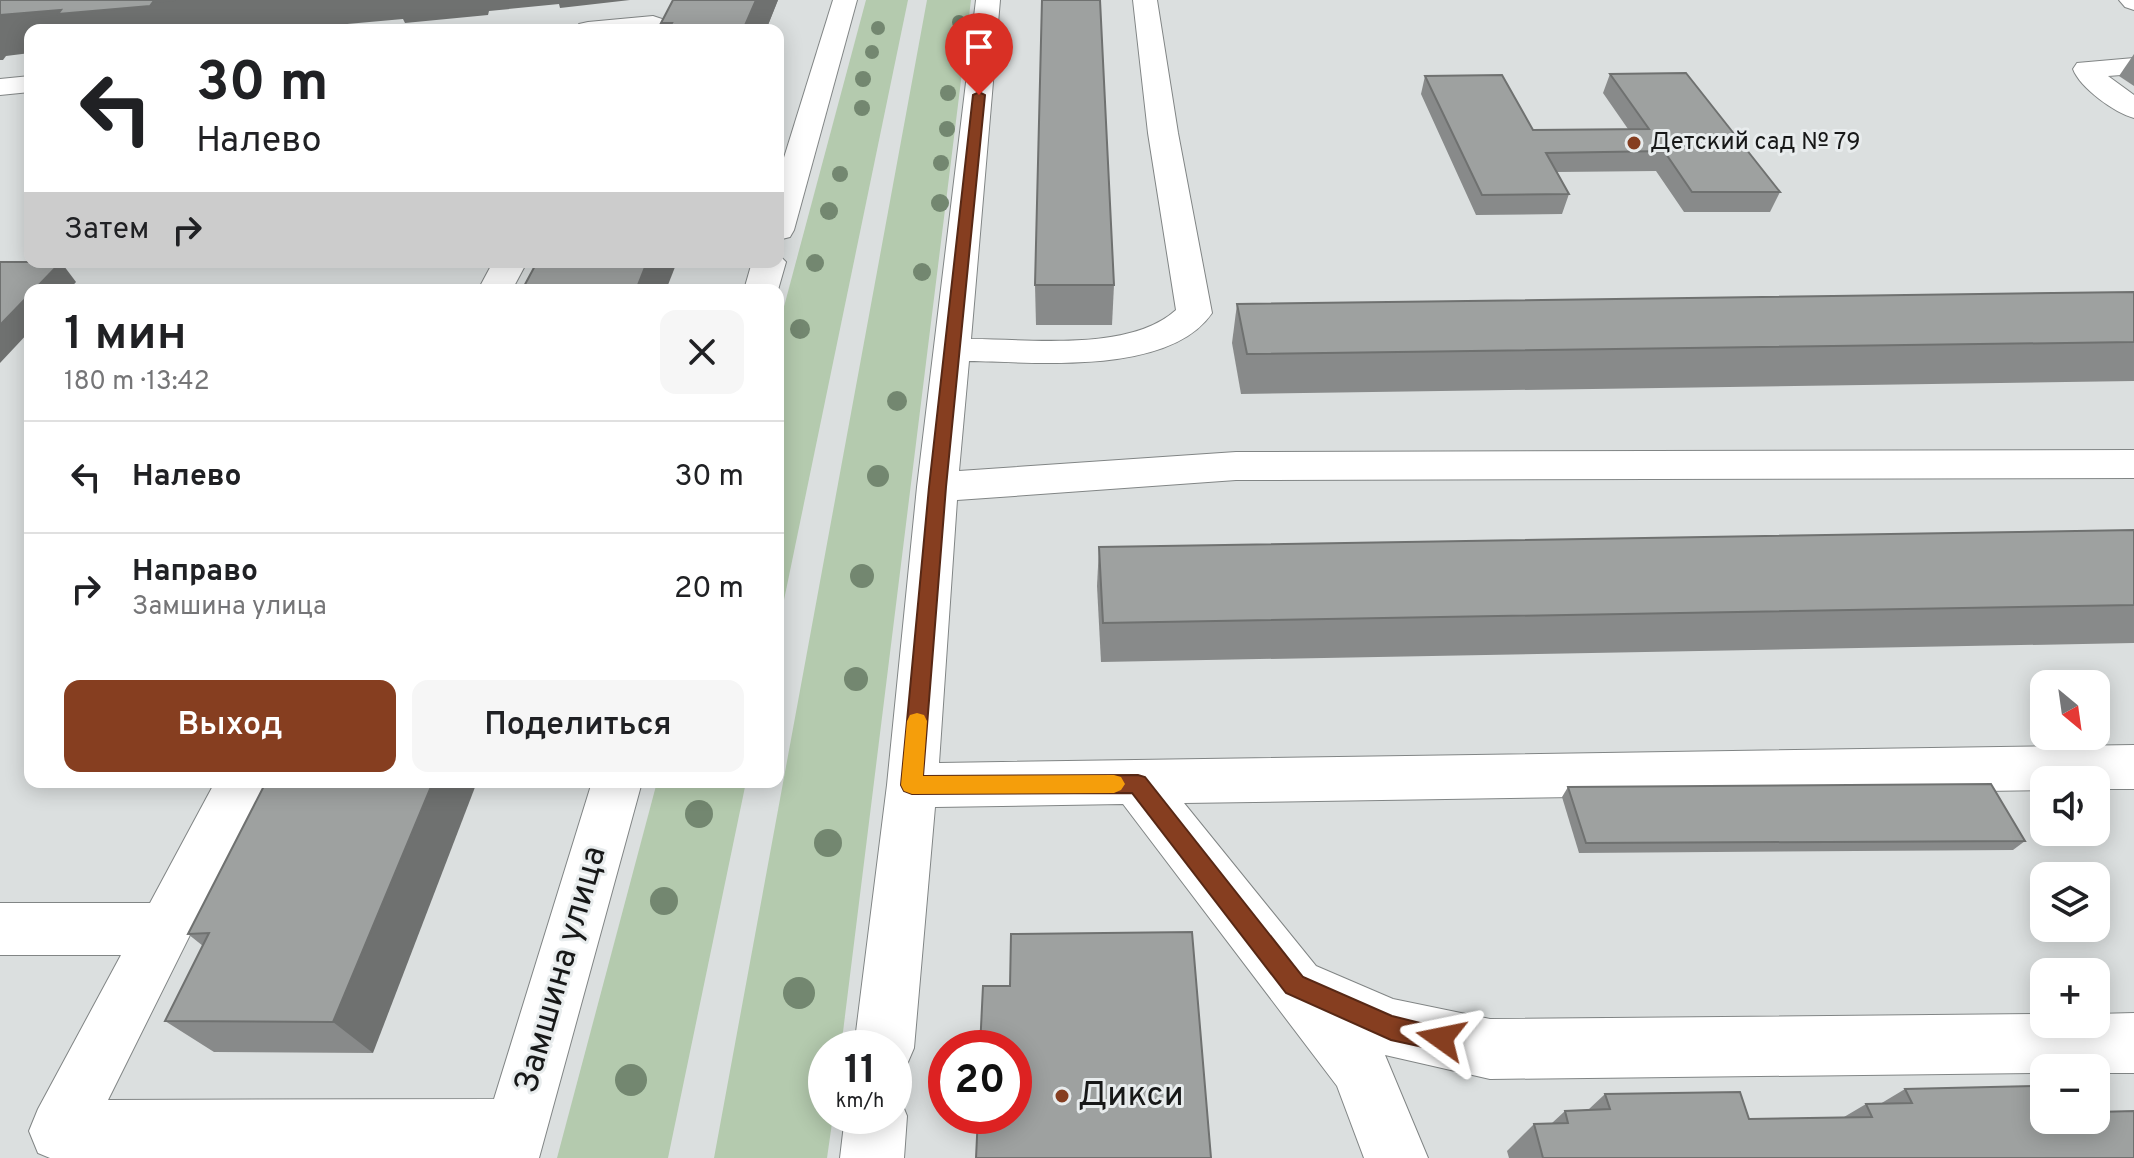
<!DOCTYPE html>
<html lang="ru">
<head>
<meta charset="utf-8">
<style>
	body { margin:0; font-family:Overpass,sans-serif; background:#f6f6f6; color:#202124; height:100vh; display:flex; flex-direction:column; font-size:30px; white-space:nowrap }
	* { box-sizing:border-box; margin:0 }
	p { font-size:26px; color:#757577 }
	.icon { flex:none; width:44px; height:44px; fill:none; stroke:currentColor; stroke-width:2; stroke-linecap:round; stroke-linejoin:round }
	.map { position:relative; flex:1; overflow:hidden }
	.sheet { position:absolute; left:24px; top:284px; width:760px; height:504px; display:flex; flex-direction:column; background:#fff; border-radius:16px; box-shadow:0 4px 20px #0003 }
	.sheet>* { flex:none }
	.top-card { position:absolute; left:24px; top:24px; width:760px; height:244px; border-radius:16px; box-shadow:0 4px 20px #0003; background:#fff; color:#202124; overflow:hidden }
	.needle { width:52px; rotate:151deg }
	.buttons { position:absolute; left:2030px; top:670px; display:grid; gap:16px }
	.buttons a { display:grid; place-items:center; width:80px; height:80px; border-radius:16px; background:#fff; box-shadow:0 4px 20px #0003; font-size:40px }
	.speed { position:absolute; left:808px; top:1030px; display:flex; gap:16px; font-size:40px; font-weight:700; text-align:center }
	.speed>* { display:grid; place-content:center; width:104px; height:104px; border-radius:50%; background:#fff; box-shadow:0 4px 20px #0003; line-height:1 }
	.speed small { font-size:20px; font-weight:400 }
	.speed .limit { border:12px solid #d22; background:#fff; color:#111 }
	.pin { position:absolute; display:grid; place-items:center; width:68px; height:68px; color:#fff; margin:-82px -34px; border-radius:50% 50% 50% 0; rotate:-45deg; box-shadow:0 0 8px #0007 }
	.pin .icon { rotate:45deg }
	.me { position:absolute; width:88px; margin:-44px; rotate:282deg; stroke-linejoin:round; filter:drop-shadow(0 0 6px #0008) }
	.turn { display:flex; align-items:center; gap:28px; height:168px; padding:0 40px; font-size:36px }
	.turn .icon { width:104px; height:104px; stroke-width:2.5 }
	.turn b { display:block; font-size:56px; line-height:68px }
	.then { display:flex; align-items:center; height:76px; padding:0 40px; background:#0003; gap:16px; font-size:30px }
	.round { display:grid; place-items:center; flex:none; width:84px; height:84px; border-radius:16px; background:#f6f6f6 }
	.summary { display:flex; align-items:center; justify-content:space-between; height:136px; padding:0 40px }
	h1 { font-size:48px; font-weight:600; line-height:60px }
	.primary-button { display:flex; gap:16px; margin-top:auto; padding:16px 40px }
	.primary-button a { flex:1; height:92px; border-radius:16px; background:#863e20; color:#fff; font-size:32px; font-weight:600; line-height:92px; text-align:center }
	.primary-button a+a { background:#f6f6f6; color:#202124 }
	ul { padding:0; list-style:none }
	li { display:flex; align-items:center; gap:24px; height:112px; padding:0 40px; border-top:2px solid #e0e0e0 }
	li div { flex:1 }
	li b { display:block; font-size:30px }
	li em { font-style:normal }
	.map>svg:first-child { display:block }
</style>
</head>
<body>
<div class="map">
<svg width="2134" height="1158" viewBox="0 0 2134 1158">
	<rect width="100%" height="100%" fill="#dbdfdf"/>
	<g fill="#b4caae">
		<path d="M866,0H908L778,629V329Z"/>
		<path d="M927,0H971L841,1048H826V1116H833L827,1158H714Z"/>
		<path d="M657,782H746L668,1158H557Z"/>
	</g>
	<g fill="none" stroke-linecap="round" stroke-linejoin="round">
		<defs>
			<g id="minor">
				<path d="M833,0H857L794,230L790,237L778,240V177Z"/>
				<path d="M976,0H1000L971,339C1029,339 1130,352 1176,310L1148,133L1133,0H1157L1178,133L1212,313C1169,376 1036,362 969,361L959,471L1236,452L2134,450V478L1236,480L957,500L939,763L2134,745V789H2096V780H2044V790L1184,803L1316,966L1393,999L1490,1019L2044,1014V1024H2096V1014L2134,1013V1073H2096V1068H2044V1073L1490,1079L1385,1055L1428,1158H1364L1337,1086L1123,804L935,807L914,1048L905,1069L894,1074V1048H854L887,785L917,487Z"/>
				<path d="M2119,0H2134V10L2125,7Z"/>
				<path d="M653,16L662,19L666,24L662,29L575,30L579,24L588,22Z"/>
				<path d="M2134,58V74L2108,76L2134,95V118C2115,113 2080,88 2073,69L2077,63Z"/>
				<path d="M30,76V92L0,95V79Z"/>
				<path d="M778,254L786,262L778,290H744L752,262H778Z"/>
				<path d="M493,262H527L512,290H478Z"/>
				<path d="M215,782H266L108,1100L494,1099L592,782H642L539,1158H50L38,1153L29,1131L38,1109L121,955H0V903H150Z"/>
				<path d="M894,1093L898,1094L907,1116L904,1158H840L845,1116H894Z"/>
			</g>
		</defs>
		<use href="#minor" stroke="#818585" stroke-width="2"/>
		<use href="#minor" fill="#fff" fill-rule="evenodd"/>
	</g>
	<g fill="#738770">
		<circle cx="959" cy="22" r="7"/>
		<circle cx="878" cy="28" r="7"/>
		<circle cx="872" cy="52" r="7"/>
		<circle cx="957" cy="60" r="7"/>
		<circle cx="863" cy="79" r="8"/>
		<circle cx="948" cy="93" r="8"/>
		<circle cx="862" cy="108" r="8"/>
		<circle cx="947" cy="129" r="8"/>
		<circle cx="941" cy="163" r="8"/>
		<circle cx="840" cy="174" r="8"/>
		<circle cx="940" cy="203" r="9"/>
		<circle cx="829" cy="211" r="9"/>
		<circle cx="815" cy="263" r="9"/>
		<circle cx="922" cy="272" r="9"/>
		<circle cx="800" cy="329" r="10"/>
		<circle cx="897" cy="401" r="10"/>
		<circle cx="878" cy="476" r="11"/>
		<circle cx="862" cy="576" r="12"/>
		<circle cx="856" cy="679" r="12"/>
		<circle cx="699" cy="814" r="14"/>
		<circle cx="828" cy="843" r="14"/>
		<circle cx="664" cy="901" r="14"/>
		<circle cx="799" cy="993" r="16"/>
		<circle cx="631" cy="1080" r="16"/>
	</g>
	<g fill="#888a8a">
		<path d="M673,0H778L766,30H663L661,23Z"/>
		<path d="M2134,54V86L2119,76Z"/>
		<path d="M1610,74L1780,192L1770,212H1684L1656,171L1557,172L1569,194L1562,214L1476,215L1421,94L1425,76L1533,130L1628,129L1603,93Z"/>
		<path d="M1035,285H1114L1112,325H1036Z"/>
		<path d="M2134,292V381L1241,394L1232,343L1237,304Z"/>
		<path d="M2134,530V643L1101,662L1097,586L1099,547Z"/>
		<path d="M266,782L373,1053L214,1052L165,1021L203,946L188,934Z"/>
		<path d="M1568,787L2025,841L2013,850L1579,853L1562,797Z"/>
		<path d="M1905,1089L2044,1120L2134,1158H1509L1507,1151L1534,1124L1552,1123L1565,1111L1588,1110L1605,1094L1749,1119L1844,1117L1866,1104H1880Z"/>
	</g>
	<g fill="#6f7170">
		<path d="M175,0H630L560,8L559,4L489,11L488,15L405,23L403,19L336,25L334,29L326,30H30V53L6,56L3,60H0V15Z"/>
		<path d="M756,0H778L766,30H743Z"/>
		<path d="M61,262L76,282L69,290H34Z"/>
		<path d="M647,262H677L666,290H636Z"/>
		<path d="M30,294V331L0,363V325Z"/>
		<path d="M433,782H477L373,1053L333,1022Z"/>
	</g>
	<g fill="#9ea1a0" stroke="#6f7170" stroke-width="2">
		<path d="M0,0H175L153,2L150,6L58,14L61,10L0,15Z"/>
		<path d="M673,0H756L743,30H668L672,23H661Z"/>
		<path d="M1042,0H1100L1114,285H1035Z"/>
		<path d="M1686,73L1780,192H1692L1664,151L1546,153L1569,194L1482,195L1425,76L1502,75L1533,130L1649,129L1610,74Z"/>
		<path d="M0,262H61L34,290H30V294L0,325Z"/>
		<path d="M537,262H647L636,290H522Z"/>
		<path d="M2134,292V342L1247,354L1237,304Z"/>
		<path d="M2134,530V605L1103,623L1099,547Z"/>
		<path d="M266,782H433L333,1022L165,1021L209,933L188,934Z"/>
		<path d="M1991,784L2025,841L1586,843L1568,787Z"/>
		<path d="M1192,932L1211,1158H976L978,1116H1014V1048H980L983,986H1010L1011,934Z"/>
		<path d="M2036,1086L2044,1099V1120H2096V1112L2134,1111V1158H1543L1534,1124L1568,1123L1565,1111L1610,1109L1605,1094L1740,1092L1749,1119L1872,1117L1866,1104L1912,1103L1905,1089Z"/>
	</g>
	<path fill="#863e20" stroke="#572815" stroke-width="2" d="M979,92L985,95L946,487L923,776L1138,775L1145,777L1303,977L1392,1016L1449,1030L1453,1038L1449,1047L1441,1051L1391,1040L1286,993L1132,793L912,794L904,791L901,785L929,487L973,95Z"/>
	<path fill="#f59e0b" d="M917,713L924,715L927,721L923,776L1114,775L1121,777L1125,784L1121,790L1114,793L912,794L904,791L901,785L907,721L910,715Z"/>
	<g fill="#863e20" stroke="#e8eced" stroke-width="3">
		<circle cx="1634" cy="143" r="8"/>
		<circle cx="1062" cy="1096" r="8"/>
	</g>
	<g text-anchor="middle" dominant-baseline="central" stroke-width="6" stroke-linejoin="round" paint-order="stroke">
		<g font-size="24" fill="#171818" stroke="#e8eced" text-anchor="start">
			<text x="1650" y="143">Детский сад № 79</text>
		</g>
		<g font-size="34" fill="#171818" stroke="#e8eced">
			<text transform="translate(562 970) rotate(-74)">Замшина улица</text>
		</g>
		<g font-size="34" fill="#171818" stroke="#e8eced" text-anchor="start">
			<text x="1078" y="1096">Дикси</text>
		</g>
	</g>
</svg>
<div class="buttons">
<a><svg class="needle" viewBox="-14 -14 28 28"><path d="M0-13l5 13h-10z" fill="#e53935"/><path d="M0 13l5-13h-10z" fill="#757577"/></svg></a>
<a><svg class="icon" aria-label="sound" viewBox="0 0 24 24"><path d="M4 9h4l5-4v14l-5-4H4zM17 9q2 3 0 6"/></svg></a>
<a><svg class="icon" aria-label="layers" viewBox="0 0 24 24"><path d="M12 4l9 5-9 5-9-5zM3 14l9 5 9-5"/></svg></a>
<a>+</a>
<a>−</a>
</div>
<div class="speed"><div>11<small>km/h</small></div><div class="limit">20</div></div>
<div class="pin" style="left:979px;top:95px;background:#d93025"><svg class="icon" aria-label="arrive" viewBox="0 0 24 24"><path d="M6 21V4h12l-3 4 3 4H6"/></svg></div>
<svg class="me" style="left:1441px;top:1038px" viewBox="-20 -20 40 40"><path d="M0-17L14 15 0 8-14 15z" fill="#863e20" stroke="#fff" stroke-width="4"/></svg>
<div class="top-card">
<div class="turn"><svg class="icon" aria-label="left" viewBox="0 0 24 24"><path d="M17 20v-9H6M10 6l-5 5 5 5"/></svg><div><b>30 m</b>Налево</div></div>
<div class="then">Затем<svg class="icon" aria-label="right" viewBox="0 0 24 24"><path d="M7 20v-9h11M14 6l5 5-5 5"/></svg></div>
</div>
<section class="sheet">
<div class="summary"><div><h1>1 мин</h1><p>180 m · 13:42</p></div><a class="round"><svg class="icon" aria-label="close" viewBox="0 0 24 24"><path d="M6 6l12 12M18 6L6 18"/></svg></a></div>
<ul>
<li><svg class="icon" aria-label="left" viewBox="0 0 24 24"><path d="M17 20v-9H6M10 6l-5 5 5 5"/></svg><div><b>Налево</b></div><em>30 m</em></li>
<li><svg class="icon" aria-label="right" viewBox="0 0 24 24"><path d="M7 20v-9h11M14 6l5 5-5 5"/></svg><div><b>Направо</b><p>Замшина улица</p></div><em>20 m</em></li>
</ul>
<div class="primary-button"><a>Выход</a><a>Поделиться</a></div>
</section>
</div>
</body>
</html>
